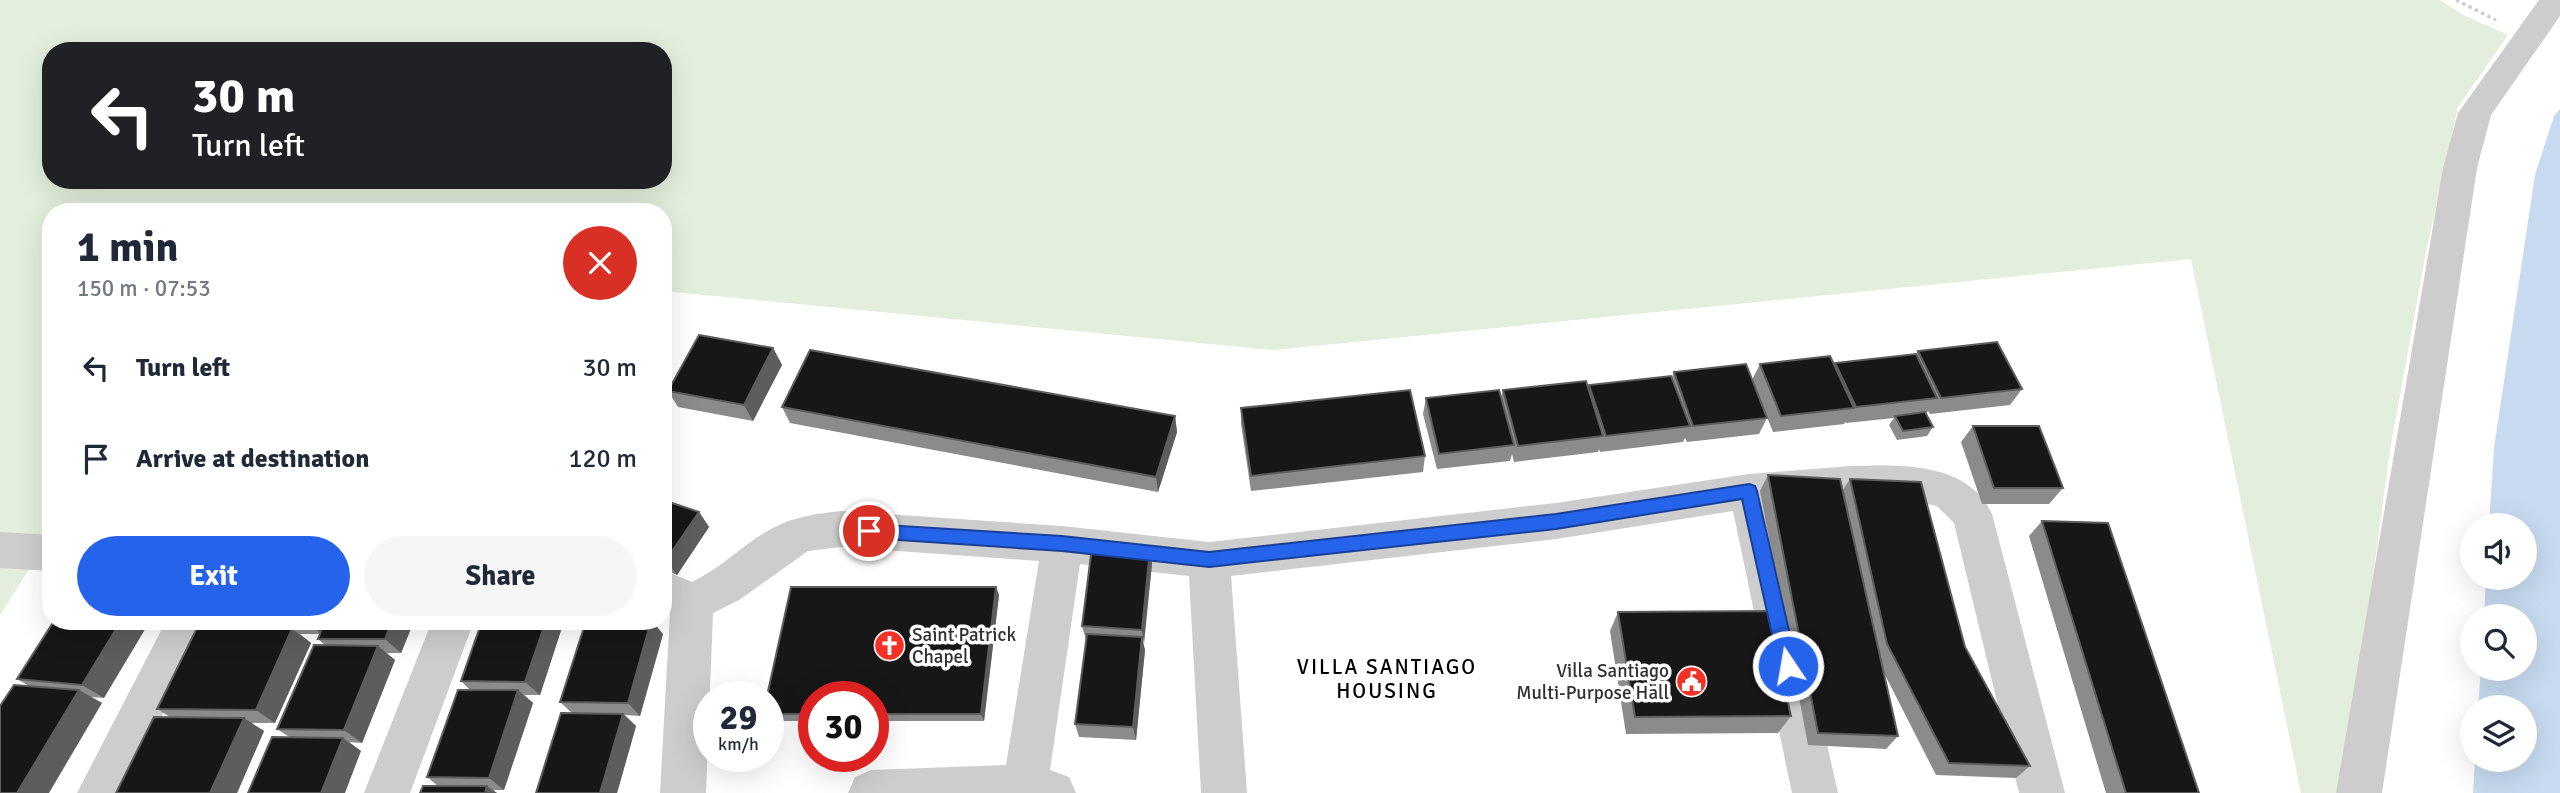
<!DOCTYPE html>
<html lang="en">
<head>
<meta charset="utf-8">
<style>
	body { margin:0; font-family:Signika,sans-serif; background:#f6f6f7; color:#1f2937; height:100vh; display:flex; flex-direction:column; font-size:26px; white-space:nowrap }
	* { box-sizing:border-box; margin:0 }
	p { font-size:23px; color:#747a83 }
	.icon { flex:none; width:38px; height:38px; fill:none; stroke:currentColor; stroke-width:2; stroke-linecap:round; stroke-linejoin:round }
	.map { position:relative; flex:1; overflow:hidden }
	.drawer { position:absolute; left:42px; top:203px; width:630px; height:427px; display:flex; flex-direction:column; background:#fff; border-radius:28px; box-shadow:0 7px 28px #0002 }
	.drawer>* { flex:none }
	.banner { position:absolute; left:42px; top:42px; width:630px; height:147px; border-radius:28px; box-shadow:0 7px 28px #0002; background:#202124; color:#fff; overflow:hidden }
	.fabs { position:absolute; left:2460px; top:513px; display:grid; gap:14px }
	.fabs a { display:grid; place-items:center; width:77px; height:77px; border-radius:50%; background:#fff; box-shadow:0 7px 28px #0002; font-size:35px }
	.speed { position:absolute; left:693px; top:681px; display:flex; gap:14px; font-size:35px; font-weight:700; text-align:center }
	.speed>* { display:grid; place-content:center; width:91px; height:91px; border-radius:50%; background:#fff; box-shadow:0 7px 28px #0002; line-height:1 }
	.speed small { font-size:18px; font-weight:400 }
	.speed .limit { border:10px solid #d22; background:#fff; color:#111 }
	.pin { position:absolute; display:grid; place-items:center; width:60px; height:60px; color:#fff; margin:-30px; border:4px solid #fff; border-radius:50%; box-shadow:0 2px 7px #0007 }
	.me { position:absolute; width:77px; margin:-38px; rotate:348deg; stroke-linejoin:round; filter:drop-shadow(0 0 5px #0008) }
	.turn { display:flex; align-items:center; gap:24px; height:147px; padding:0 35px; font-size:32px }
	.turn .icon { width:91px; height:91px; stroke-width:2.5 }
	.turn b { display:block; font-size:49px; line-height:60px }
	.round { display:grid; place-items:center; flex:none; width:74px; height:74px; border-radius:37px; background:#f6f6f7 }
	.summary { display:flex; align-items:center; justify-content:space-between; height:119px; padding:0 35px }
	h1 { font-size:42px; font-weight:700; line-height:52px }
	.button { display:flex; gap:14px; margin-top:auto; padding:14px 35px }
	.button a { flex:1; height:80px; border-radius:42px; background:#2563eb; color:#fff; font-size:28px; font-weight:700; line-height:80px; text-align:center }
	.button a+a { background:#f6f6f7; color:#1f2937 }
	ul { padding:0; list-style:none }
	li { display:flex; align-items:center; gap:21px; height:91px; padding:0 35px }
	li div { flex:1 }
	li b { display:block; font-size:26px }
	li em { font-style:normal }
	.map>svg:first-child { display:block }
</style>
</head>
<body>
<div class="map">
<svg width="2560" height="793" viewBox="0 0 2560 793">
	<rect width="100%" height="100%" fill="#fff"/>
	<path fill="#e3eedc" fill-rule="evenodd" d="M0,0H2440L2463,15L2508,35L2458,107L2426,252L2390,450L2361,667L2352,793H2301L2191,259L1273,350L663,291V212H51V534L0,615ZM51,51H663V180H51Z"/>
	<path fill="#c7daef" d="M2560,109V793H2473L2475,760H2525V707H2478L2481,669L2525,668V616H2484L2486,578H2525V525H2489L2494,448L2535,175L2554,116Z"/>
	<g fill="none" stroke-linecap="round" stroke-linejoin="round">
		<path stroke="#cdcdcd" stroke-width="3.5" stroke-dasharray="3.5 3.5" stroke-linecap="butt" d="M2456,0L2496,20"/>
		<g fill="#cdcdcd" fill-rule="evenodd">
			<path d="M2539,0H2560V16L2491,115L2477,168L2382,793H2336L2443,168L2458,113Z"/>
			<path d="M1851,466C1901,465 1967,461 1992,514L2065,793H2019L1954,523L1937,506L1906,500H1851L1773,506L1838,793H1792L1733,511L1556,539L1231,576L1247,793H1201L1189,576L1080,564L1050,770L1069,777L1076,793H848L855,777L871,770L1006,765L1039,561L841,547L808,551L739,600L713,613L706,793H660L670,612L663,609V570L692,582C722,568 744,543 773,528C795,516 817,514 841,511L1062,526L1209,542L1556,503L1749,474Z"/>
			<path d="M0,532L51,535V571L0,568Z"/>
			<path d="M166,621H209L124,793H77Z"/>
			<path d="M432,621H474L410,793H364Z"/>
		</g>
	</g>
	<g fill="#8b8b8b">
		<path d="M773,348L782,365L753,421L678,407L668,391Z"/>
		<path d="M1918,351L2022,389L2010,405L1930,414L1928,411L1926,414L1933,427L1927,436L1897,440L1889,425L1894,418L1846,423L1845,422L1844,424L1773,432L1752,380L1760,364L1834,365L1835,363L1916,354Z"/>
		<path d="M1674,372L1767,418L1759,434L1687,442L1685,438L1683,442L1600,452L1599,449L1598,452L1514,462L1512,454L1510,461L1437,469L1423,414L1426,398H1501L1503,390L1588,388L1589,385L1672,377Z"/>
		<path d="M782,407L1175,416L1177,432L1158,492L790,423Z"/>
		<path d="M1241,408L1425,456L1423,472L1251,491L1241,424Z"/>
		<path d="M1973,426L2063,488L2049,504H1982L1961,442Z"/>
		<path d="M1768,475L1843,490L1850,479L1965,647L2030,766L2016,778L1936,775L1884,673L1898,736L1886,749L1808,745L1760,491Z"/>
		<path d="M663,500L699,512L709,527L677,575L663,569Z"/>
		<path d="M2042,521L2199,793H2106L2029,536Z"/>
		<path d="M1150,549L1152,564L1143,644L1145,650L1136,740L1079,737L1075,724L1086,640L1082,626Z"/>
		<path d="M996,587L999,595L984,721H873V696H814V721H768V696Z"/>
		<path d="M1618,612L1791,716L1778,733L1626,734L1610,631Z"/>
		<path d="M54,621L104,698L91,697L102,703L29,686L17,679Z"/>
		<path d="M225,621H414L401,653H386L395,660L362,743L349,742L361,751L291,738L277,729L325,645L318,639L320,634H300L311,643L275,723H250L264,731L237,793H116L170,717L157,709L234,628Z"/>
		<path d="M482,621H564L540,695H524L533,703L504,790H493L497,793H420L438,786L427,777L470,690L461,681Z"/>
		<path d="M663,634L640,716L625,715L636,726L617,793H536L572,713L560,702Z"/>
	</g>
	<g fill="#5d5d5d">
		<path d="M773,348L782,365L753,421L744,405Z"/>
		<path d="M1175,416L1177,432L1158,492L1156,477Z"/>
		<path d="M699,512L709,527L677,575L666,560Z"/>
		<path d="M1150,549L1152,564L1144,644L1142,630Z"/>
		<path d="M996,587L999,595L984,721L981,714Z"/>
		<path d="M121,621H150L104,698L82,685Z"/>
		<path d="M305,621H328L322,634Z"/>
		<path d="M392,621H414L401,653L385,639Z"/>
		<path d="M546,621H564L540,695L525,682Z"/>
		<path d="M651,621H652L663,634L640,716L628,703Z"/>
		<path d="M292,629L311,643L275,723L256,710Z"/>
		<path d="M1142,637L1145,650L1136,740L1133,727Z"/>
		<path d="M378,646L395,660L362,743L344,730Z"/>
		<path d="M79,690L102,703L49,793H17Z"/>
		<path d="M518,690L533,703L504,790L489,778Z"/>
		<path d="M623,714L636,726L617,793H600Z"/>
		<path d="M244,718L264,731L237,793H210Z"/>
		<path d="M343,738L361,751L345,793H321Z"/>
		<path d="M487,786L497,793H485Z"/>
	</g>
	<g fill="#171717" stroke="#5d5d5d" stroke-width="2">
		<path d="M699,335L773,348L744,405L668,391Z"/>
		<path d="M1997,342L2022,389L1941,398L1918,351Z"/>
		<path d="M810,350L1175,416L1156,477L782,407Z"/>
		<path d="M1916,354L1937,398L1856,407L1835,363Z"/>
		<path d="M1830,356L1854,408L1781,416L1760,364Z"/>
		<path d="M1746,364L1767,418L1693,426L1674,372Z"/>
		<path d="M1671,376L1690,426L1606,436L1589,385Z"/>
		<path d="M1586,381L1603,436L1518,446L1503,390Z"/>
		<path d="M1410,390L1425,456L1251,476L1241,408Z"/>
		<path d="M1499,390L1514,445L1439,454L1426,398Z"/>
		<path d="M1925,412L1933,427L1903,431L1895,416Z"/>
		<path d="M1973,426H2039L2063,488H1994Z"/>
		<path d="M1768,475L1840,479L1898,736L1818,733Z"/>
		<path d="M1850,479L1921,482L1965,647L2030,766L1949,763L1887,644Z"/>
		<path d="M663,500L699,512L666,560L663,559Z"/>
		<path d="M2042,521L2108,523L2199,793H2126Z"/>
		<path d="M1092,547L1150,549L1142,630L1082,626Z"/>
		<path d="M791,587H996L981,714H873V696H814V714H768V696H767Z"/>
		<path d="M1767,611L1791,716L1635,717L1618,612Z"/>
		<path d="M54,621H121L82,685L17,679Z"/>
		<path d="M325,621H392L385,639H318Z"/>
		<path d="M482,621H546L525,682L461,681Z"/>
		<path d="M586,621H651L628,703L560,702Z"/>
		<path d="M197,628L292,629L256,710L157,709Z"/>
		<path d="M1087,634L1142,637L1133,727L1075,724Z"/>
		<path d="M314,645L378,646L344,730L277,729Z"/>
		<path d="M14,685L79,690L17,793H0V706Z"/>
		<path d="M458,690H518L489,778L427,777Z"/>
		<path d="M561,713L623,714L600,793H536Z"/>
		<path d="M154,717L244,718L210,793H116Z"/>
		<path d="M272,737L343,738L321,793H248Z"/>
		<path d="M423,786H487L485,793H420Z"/>
	</g>
	<path fill="#2563eb" stroke="#184099" stroke-width="2" d="M1749,484L1755,486L1757,491L1797,666L1795,672L1788,675L1782,672L1779,666L1742,499L1556,529L1209,567L1062,551L869,538L863,536L860,531L863,526L869,524L1062,536L1209,552L1556,514Z"/>
	<defs>
		<symbol id="church-disc" viewBox="-11 -11 22 22"><circle r="9.5" fill="#f33225" stroke="#fff"/><path d="M-1.2-6h2.4v3.5h3.3v2.4h-3.3V6h-2.4V-.1h-3.3v-2.4h3.3Z" fill="#fff"/></symbol>
		<symbol id="civic-disc" viewBox="-11 -11 22 22"><circle r="9.5" fill="#f33225" stroke="#fff"/><path d="M-.6-6.5H3V-4.5H.6V-3L4-1V1h2V6H-6V1h2V-1L-.6-3ZM-1.2 2.5V6h2.4V2.5Z" fill="#fff"/></symbol>
	</defs>
	<g fill-rule="evenodd">
		<use href="#church-disc" x="872" y="628" width="35" height="35"/>
		<use href="#civic-disc" x="1674" y="664" width="35" height="35"/>
	</g>
	<g text-anchor="middle" dominant-baseline="central" stroke-width="7" stroke-linejoin="round" paint-order="stroke">
		<g font-size="19" fill="#303030" stroke="#fff" text-anchor="start">
			<text x="912" y="635">Saint Patrick<tspan x="912" dy="22">Chapel</tspan></text>
			<text x="1669" y="671" text-anchor="end">Villa Santiago<tspan x="1669" dy="22">Multi-Purpose Hall</tspan></text>
		</g>
		<g font-size="21" letter-spacing="2" fill="#000" stroke="#fff">
			<text x="1387" y="667">VILLA SANTIAGO<tspan x="1387" dy="24">HOUSING</tspan></text>
		</g>
	</g>
</svg>
<div class="fabs">
<a><svg class="icon" aria-label="sound" viewBox="0 0 24 24"><path d="M4 9h4l5-4v14l-5-4H4zM17 9q2 3 0 6"/></svg></a>
<a><svg class="icon" aria-label="search" viewBox="0 0 24 24"><circle cx="10" cy="10" r="6"/><path d="M15 15l6 6"/></svg></a>
<a><svg class="icon" aria-label="layers" viewBox="0 0 24 24"><path d="M12 4l9 5-9 5-9-5zM3 14l9 5 9-5"/></svg></a>
</div>
<div class="speed"><div>29<small>km/h</small></div><div class="limit">30</div></div>
<div class="pin" style="left:869px;top:531px;background:#d93025"><svg class="icon" aria-label="arrive" viewBox="0 0 24 24"><path d="M6 21V4h12l-3 4 3 4H6"/></svg></div>
<svg class="me" style="left:1788px;top:666px" viewBox="-20 -20 40 40"><circle r="17" fill="#2563eb" stroke="#fff" stroke-width="3"/><path d="M0-11L8 9 0 5-8 9z" fill="#fff"/></svg>
<div class="banner">
<div class="turn"><svg class="icon" aria-label="left" viewBox="0 0 24 24"><path d="M17 20v-9H6M10 6l-5 5 5 5"/></svg><div><b>30 m</b>Turn left</div></div>
</div>
<section class="drawer">
<div class="summary"><div><h1>1 min</h1><p>150 m · 07:53</p></div><a class="round" style="background:#d93025;color:#fff"><svg class="icon" aria-label="close" viewBox="0 0 24 24"><path d="M6 6l12 12M18 6L6 18"/></svg></a></div>
<ul>
<li><svg class="icon" aria-label="left" viewBox="0 0 24 24"><path d="M17 20v-9H6M10 6l-5 5 5 5"/></svg><div><b>Turn left</b></div><em>30 m</em></li>
<li><svg class="icon" aria-label="arrive" viewBox="0 0 24 24"><path d="M6 21V4h12l-3 4 3 4H6"/></svg><div><b>Arrive at destination</b></div><em>120 m</em></li>
</ul>
<div class="button"><a>Exit</a><a>Share</a></div>
</section>
</div>
</body>
</html>
